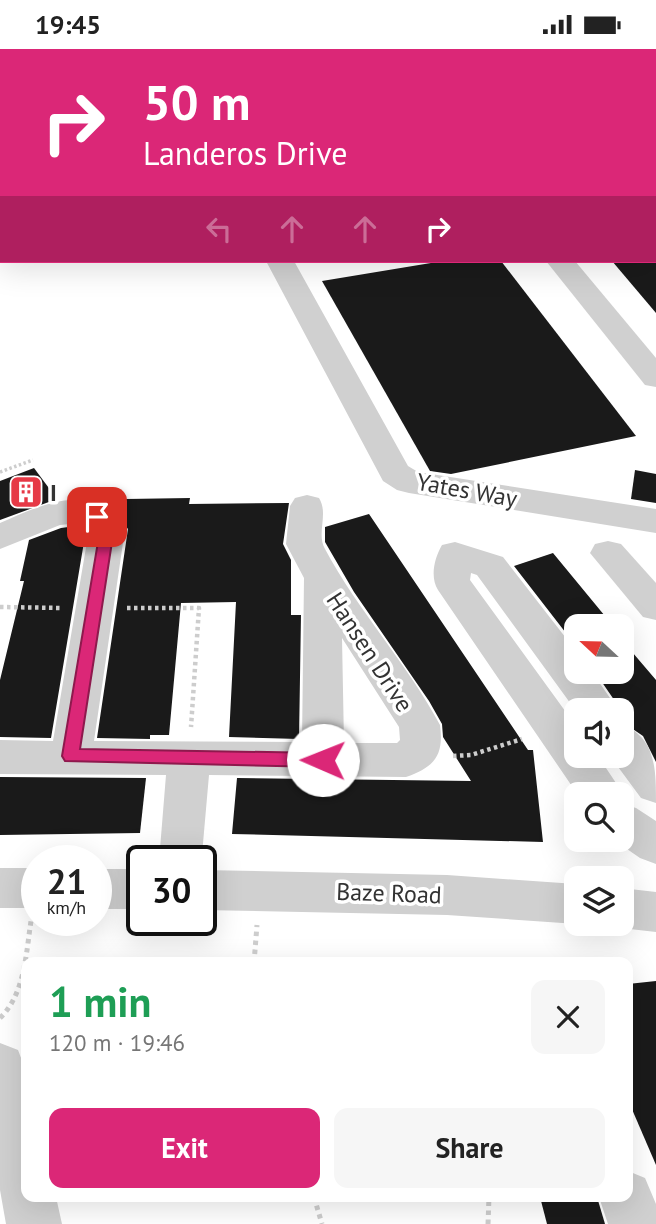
<!DOCTYPE html>
<html lang="en">
<head>
<meta charset="utf-8">
<style>
	body { margin:0; font-family:"PT Sans",sans-serif; background:#f6f6f6; color:#222; height:100vh; display:flex; flex-direction:column; font-size:26px; white-space:nowrap }
	* { box-sizing:border-box; margin:0 }
	p { font-size:23px; color:#767676 }
	.icon { flex:none; width:38px; height:38px; fill:none; stroke:currentColor; stroke-width:2; stroke-linecap:round; stroke-linejoin:round }
	.map { position:relative; flex:1; overflow:hidden }
	.side { position:absolute; left:21px; top:908px; width:612px; height:245px; display:flex; flex-direction:column; background:#fff; border-radius:14px; box-shadow:0 7px 28px #0002 }
	.side>* { flex:none }
	.hud { position:absolute; left:0px; top:0px; width:656px; height:214px; box-shadow:0 7px 28px #0002; background:#db2777; color:#fff; overflow:hidden }
	.needle { width:46px; rotate:292deg }
	.buttons { position:absolute; left:564px; top:565px; display:grid; gap:14px }
	.buttons a { display:grid; place-items:center; width:70px; height:70px; border-radius:14px; background:#fff; box-shadow:0 7px 28px #0002; font-size:35px }
	.speed { position:absolute; left:21px; top:796px; display:flex; gap:14px; font-size:35px; font-weight:700; text-align:center }
	.speed>* { display:grid; place-content:center; width:91px; height:91px; border-radius:50%; background:#fff; box-shadow:0 7px 28px #0002; line-height:1 }
	.speed small { font-size:18px; font-weight:400 }
	.speed .limit { border:4px solid #111; border-radius:10px; background:#fff; color:#111 }
	.pin { position:absolute; display:grid; place-items:center; width:60px; height:60px; color:#fff; margin:-30px; border-radius:14px; box-shadow:0 4px 10px #0006 }
	.me { position:absolute; width:77px; margin:-38px; rotate:271deg; stroke-linejoin:round; filter:drop-shadow(0 0 5px #0008) }
	.turn { display:flex; align-items:center; gap:24px; height:147px; padding:0 28px; font-size:32px }
	.turn .icon { width:91px; height:91px; stroke-width:2.5 }
	.turn b { display:block; font-size:49px; line-height:60px }
	.lanes { display:flex; align-items:center; height:66px; padding:0 28px; background:#0003; justify-content:center; gap:35px; direction:ltr }
	.lanes .off { opacity:.35 }
	.round { display:grid; place-items:center; flex:none; width:74px; height:74px; border-radius:14px; background:#f6f6f6 }
	.overview { display:flex; align-items:center; justify-content:space-between; height:119px; padding:0 28px }
	h1 { font-size:42px; font-weight:700; line-height:52px; color:#1e9e55 }
	.primary-button { display:flex; gap:14px; margin-top:auto; padding:14px 28px }
	.primary-button a { flex:1; height:80px; border-radius:14px; background:#db2777; color:#fff; font-size:28px; font-weight:700; line-height:80px; text-align:center }
	.primary-button a+a { background:#f6f6f6; color:#222 }
	.status { display:flex; justify-content:space-between; align-items:center; height:49px; padding:0 35px; background:#fff; direction:ltr }
	.status svg { height:19px; fill:currentColor }
	.map>svg:first-child { display:block }
</style>
</head>
<body>
<div class="status"><b>19:45</b><svg viewBox="0 0 49 12"><path d="M0 12V9h3v3zM5 12V6h3v6zM10 12V3h3v9zM15 12V0h3v12zM26 1h20v11H26zM47 4h2v5h-2z"/></svg></div>
<div class="map">
<svg width="656" height="1175" viewBox="0 0 656 1175">
	<rect width="100%" height="100%" fill="#fff"/>
	<g fill="#1a1a1a">
		<path d="M443,212H501L636,387L451,425L430,422L322,232Z"/>
		<path d="M612,212H656V264Z"/>
		<path d="M34,419L57,450L0,471V432Z"/>
		<path d="M635,421L656,425V454L631,450Z"/>
		<path d="M190,449L189,455L289,454L283,495L291,511V566H301L299,690L229,688L236,553L181,554L169,686H150V690L97,689L128,480L122,472L126,450Z"/>
		<path d="M369,465L528,701H533L543,793L232,785L237,729L471,732L443,688L442,675L429,652L354,543L325,493V478Z"/>
		<path d="M76,477L85,487L51,689L0,688V631L24,532H20L29,491L61,479Z"/>
		<path d="M553,504L614,578H576V597L514,517Z"/>
		<path d="M621,590L656,631V713L643,687L621,672V661L595,623H621Z"/>
		<path d="M0,728L146,729L140,784L0,786Z"/>
		<path d="M656,932V1116L628,1051V935Z"/>
		<path d="M540,1148H597L605,1175H547Z"/>
	</g>
	<g fill="none" stroke-linecap="round" stroke-linejoin="round">
		<g stroke="#cdcdcd" stroke-width="2.5" stroke-dasharray="2.5 2.5" stroke-linecap="butt">
			<path d="M93,0L96,2"/>
			<path d="M318,0L320,2"/>
			<path d="M366,0L368,2"/>
			<path d="M222,2L227,0"/>
		</g>
		<path stroke="#cdcdcd" stroke-width="3.5" stroke-dasharray="2.5 2.5" stroke-linecap="butt" d="M0,423L33,411"/>
		<g stroke="#cdcdcd" stroke-width="4.5" stroke-dasharray="3.5 3.5" stroke-linecap="butt">
			<path d="M0,558L62,559"/>
			<path d="M127,559H199L191,678"/>
			<path d="M453,707L471,706L522,690"/>
		</g>
		<g stroke="#cdcdcd" stroke-width="5" stroke-dasharray="4.5 4.5" stroke-linecap="butt">
			<path d="M254,914L257,876"/>
			<path d="M0,969C25,945 26,904 31,872"/>
			<path d="M314,1148L322,1175"/>
			<path d="M488,1175L489,1148"/>
		</g>
		<g fill="#d0d0d0" fill-rule="evenodd">
			<path d="M33,0H56L57,2H34Z"/>
			<path d="M606,0H629L630,2H607Z"/>
			<path d="M654,29L656,30V44L654,43Z"/>
			<path d="M0,35L2,36V51L0,50Z"/>
			<path d="M0,147L2,148V165L0,164Z"/>
			<rect x="654" y="148" width="2" height="16"/>
			<path d="M266,212H294L408,417L418,423L656,460V484L409,444L397,441L383,432Z"/>
			<path d="M546,212H575L656,309V338L645,336Z"/>
			<path d="M307,446L319,449C329,465 316,484 325,500C358,562 407,614 440,676C444,706 435,718 406,728L209,726L201,817V812H159L166,726L0,725V691L53,692L89,481L80,474L60,476L0,500V474C43,455 94,430 125,480L94,692L302,693L304,529L286,495L290,457L295,449ZM342,589L399,678L400,691L397,694H344Z"/>
			<path d="M608,492L621,495L656,534V571L643,568L590,504L595,495Z"/>
			<path d="M455,493L503,508L576,602V623H592L619,662H576L477,526L471,524L470,531L576,677V707H598L624,746L621,750V746H578L438,541C430,528 434,510 442,496Z"/>
			<path d="M621,675C656,688 656,720 656,754L641,749L610,707H621Z"/>
			<path d="M621,754L636,759L656,772V815L640,809L614,791H621Z"/>
			<rect x="0" y="819" width="37" height="40"/>
			<rect x="96" y="820" width="46" height="40"/>
			<path d="M201,821L447,826L576,835L577,875L447,866L201,861Z"/>
			<path d="M621,839L656,843V883L621,879L609,875H621Z"/>
			<path d="M0,994L18,1001L26,1022V1148H56L62,1175H6L0,1141Z"/>
			<path d="M628,1122L645,1129L656,1155V1175H608L599,1148H628Z"/>
		</g>
		<g fill="#ababab" fill-rule="evenodd">
			<rect x="654" y="16" width="2" height="14"/>
			<rect x="0" y="189" width="2" height="16"/>
		</g>
	</g>
	<path fill="#db2777" stroke="#8e194d" stroke-width="2" d="M97,463L103,464L114,480L80,700L323,704L329,706L332,711L329,716L323,718L65,712L62,707L100,481L90,468Z"/>
	<defs>
		<symbol id="building-square" viewBox="-11 -11 22 22"><rect x="-9" y="-9" width="18" height="18" rx="4" fill="#e63946" stroke="#fff"/><path d="M-4-6H4V6H1V3H-1V6H-4ZM-2.5-4.3h1.7v1.8h-1.7ZM.8-4.3h1.7v1.8H.8ZM-2.5-1h1.7V.8h-1.7ZM.8-1h1.7V.8H.8Z" fill="#fff"/></symbol>
	</defs>
	<g fill-rule="evenodd">
		<use href="#building-square" x="7" y="424" width="38" height="38"/>
	</g>
	<g text-anchor="middle" dominant-baseline="central" stroke-width="7" stroke-linejoin="round" paint-order="stroke">
		<g font-size="24" fill="#333" stroke="#fff">
			<text transform="translate(467 441) rotate(10)">Yates Way</text>
			<text transform="translate(370 603) rotate(57)">Hansen Drive</text>
			<text transform="translate(389 844) rotate(2)">Baze Road</text>
		</g>
		<g font-size="24" font-weight="bold" fill="#333" stroke="#fff" text-anchor="start">
			<text x="50" y="443">I</text>
		</g>
	</g>
</svg>
<div class="buttons">
<a><svg class="needle" viewBox="-14 -14 28 28"><path d="M0-13l5 13h-10z" fill="#e53935"/><path d="M0 13l5-13h-10z" fill="#767676"/></svg></a>
<a><svg class="icon" aria-label="sound" viewBox="0 0 24 24"><path d="M4 9h4l5-4v14l-5-4H4zM17 9q2 3 0 6"/></svg></a>
<a><svg class="icon" aria-label="search" viewBox="0 0 24 24"><circle cx="10" cy="10" r="6"/><path d="M15 15l6 6"/></svg></a>
<a><svg class="icon" aria-label="layers" viewBox="0 0 24 24"><path d="M12 4l9 5-9 5-9-5zM3 14l9 5 9-5"/></svg></a>
</div>
<div class="speed"><div>21<small>km/h</small></div><div class="limit">30</div></div>
<div class="pin" style="left:97px;top:468px;background:#d93025"><svg class="icon" aria-label="arrive" viewBox="0 0 24 24"><path d="M6 21V4h12l-3 4 3 4H6"/></svg></div>
<svg class="me" style="left:323px;top:711px" viewBox="-20 -20 40 40"><circle r="19" fill="#fff"/><path d="M0-13L10 11 0 6-10 11z" fill="#db2777"/></svg>
<div class="hud">
<div class="turn"><svg class="icon" aria-label="right" viewBox="0 0 24 24"><path d="M7 20v-9h11M14 6l5 5-5 5"/></svg><div><b>50 m</b>Landeros Drive</div></div>
<div class="lanes"><svg class="icon off" aria-label="left" viewBox="0 0 24 24"><path d="M17 20v-9H6M10 6l-5 5 5 5"/></svg><svg class="icon off" aria-label="ahead" viewBox="0 0 24 24"><path d="M12 20V5M6 11l6-6 6 6"/></svg><svg class="icon off" aria-label="ahead" viewBox="0 0 24 24"><path d="M12 20V5M6 11l6-6 6 6"/></svg><svg class="icon" aria-label="right" viewBox="0 0 24 24"><path d="M7 20v-9h11M14 6l5 5-5 5"/></svg></div>
</div>
<section class="side">
<div class="overview"><div><h1>1 min</h1><p>120 m · 19:46</p></div><a class="round"><svg class="icon" aria-label="close" viewBox="0 0 24 24"><path d="M6 6l12 12M18 6L6 18"/></svg></a></div>
<div class="primary-button"><a>Exit</a><a>Share</a></div>
</section>
</div>
</body>
</html>
